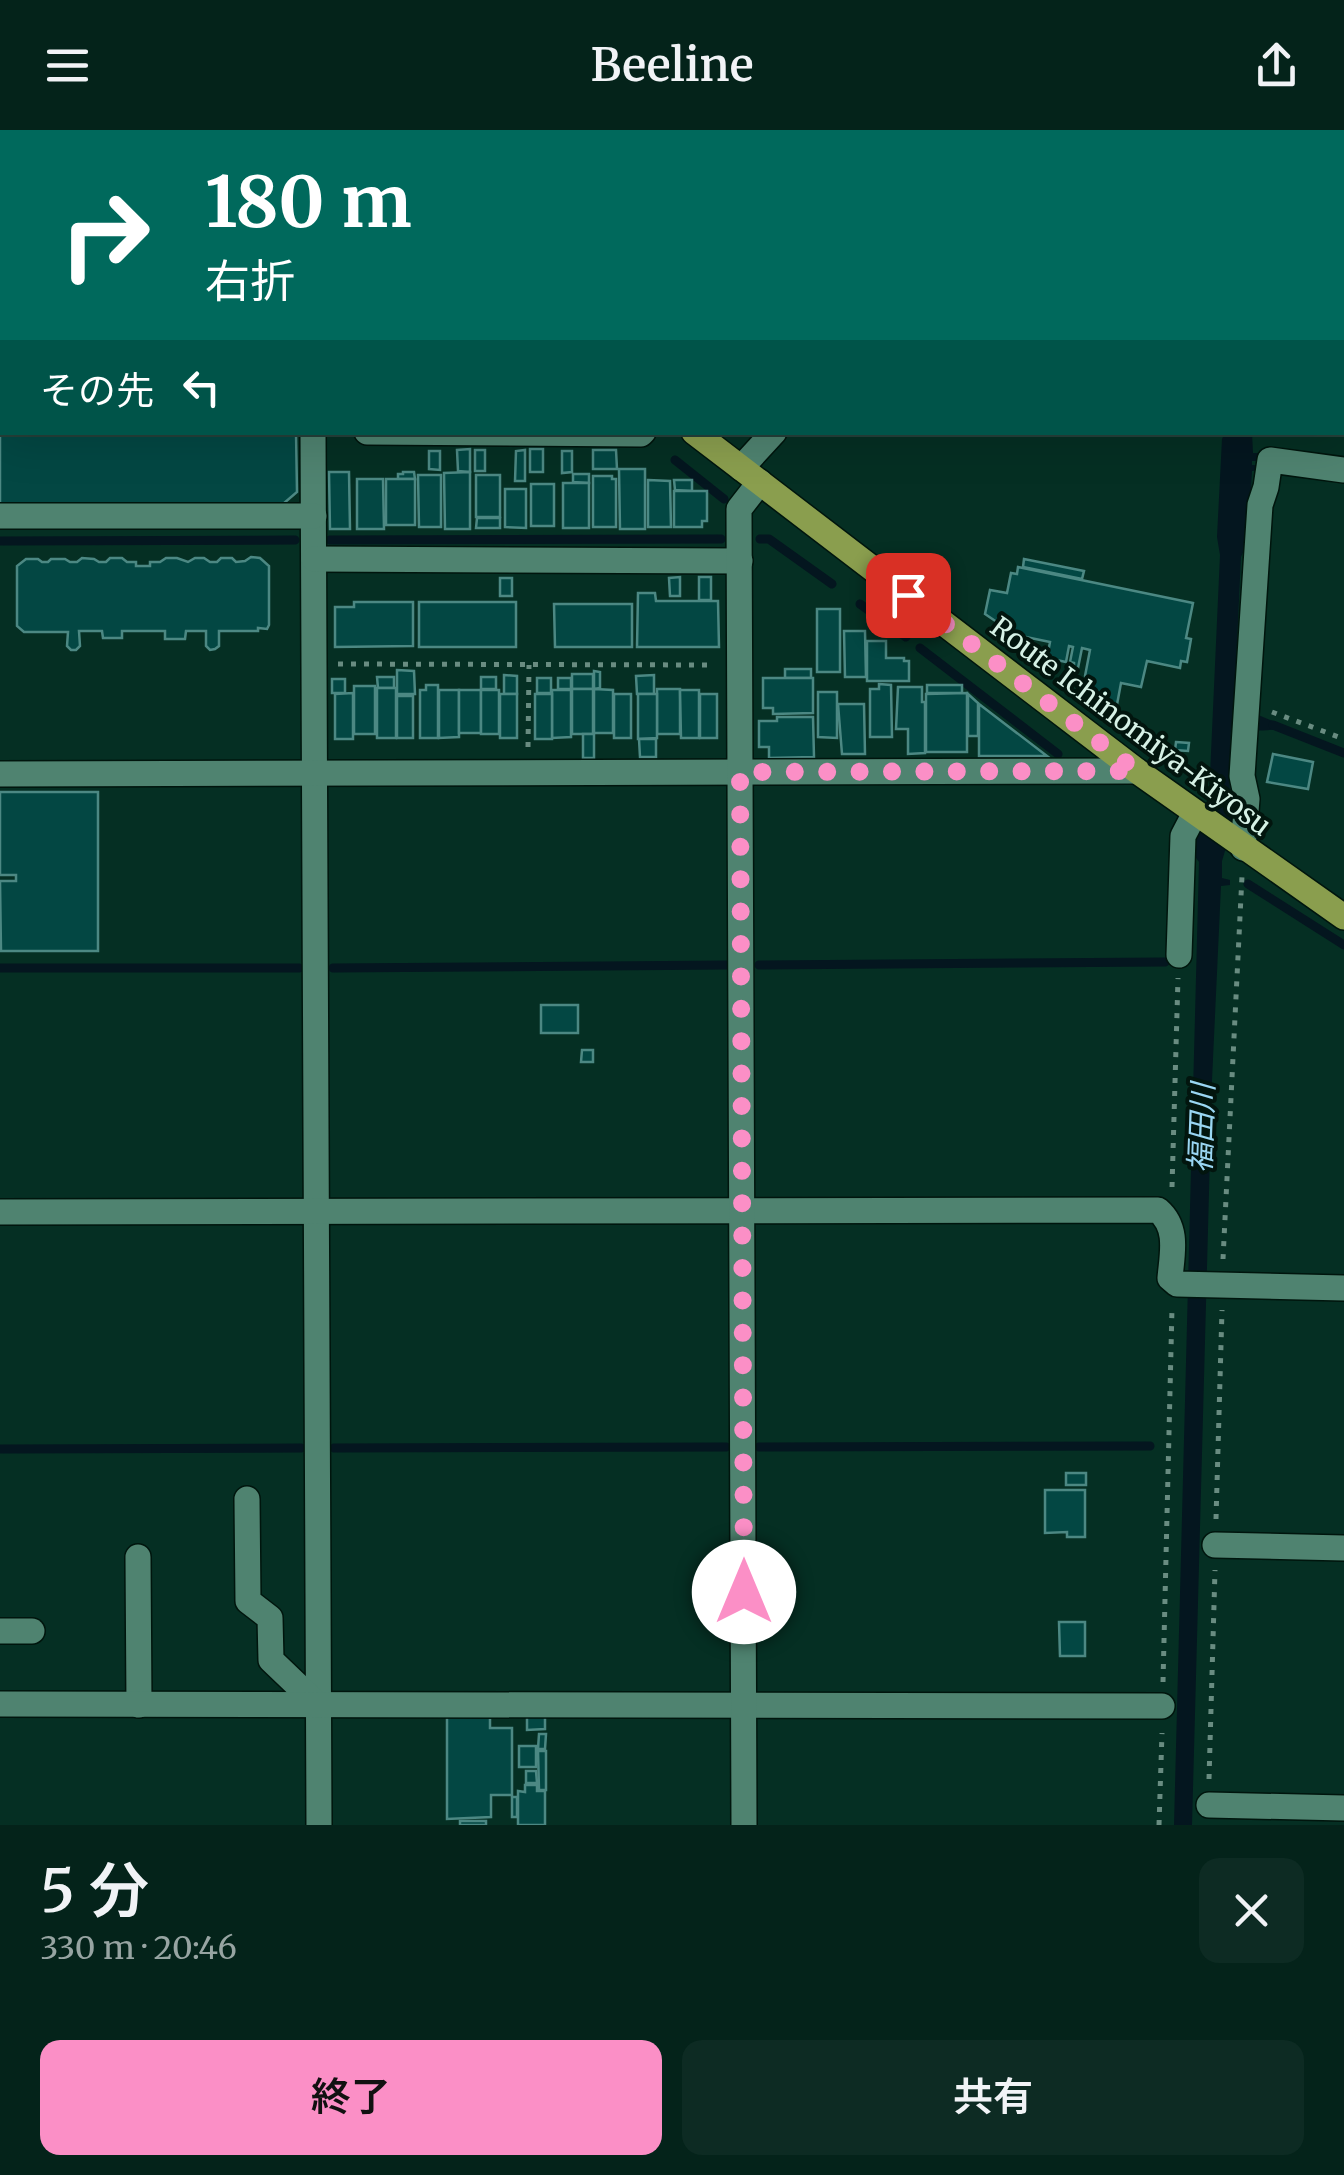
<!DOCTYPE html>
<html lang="ja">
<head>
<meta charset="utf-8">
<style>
	body { margin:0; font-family:Merriweather,"Noto Sans JP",serif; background:#0d2b23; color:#f1f3f6; height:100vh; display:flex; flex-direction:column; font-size:38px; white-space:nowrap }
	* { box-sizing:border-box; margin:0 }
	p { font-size:32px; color:#97a4a2 }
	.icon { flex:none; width:55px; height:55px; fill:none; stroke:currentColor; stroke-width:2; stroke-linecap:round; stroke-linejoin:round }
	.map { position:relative; height:1695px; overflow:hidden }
	.panel { display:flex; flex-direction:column; background:#04231a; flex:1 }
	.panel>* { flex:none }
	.banner { position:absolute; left:0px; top:0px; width:1345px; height:305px; box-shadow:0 10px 40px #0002,0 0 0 2px #254039; background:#00695c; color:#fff; overflow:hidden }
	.pin { position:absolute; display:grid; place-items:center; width:85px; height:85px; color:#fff; margin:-42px; border-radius:20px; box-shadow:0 5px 15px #0006 }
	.me { position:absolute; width:110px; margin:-55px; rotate:0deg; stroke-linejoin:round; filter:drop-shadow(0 0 8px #0008) }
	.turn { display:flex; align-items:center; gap:35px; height:210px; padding:0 40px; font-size:45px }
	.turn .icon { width:130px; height:130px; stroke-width:2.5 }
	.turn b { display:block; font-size:70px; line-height:85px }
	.then { display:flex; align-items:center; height:95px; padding:0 40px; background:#0003; gap:20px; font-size:38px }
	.round { display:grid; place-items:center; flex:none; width:105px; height:105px; border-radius:20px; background:#0d2b23 }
	.summary { display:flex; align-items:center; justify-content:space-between; height:170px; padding:0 40px }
	h1 { font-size:60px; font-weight:600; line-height:75px }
	.button { display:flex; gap:20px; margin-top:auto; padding:20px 40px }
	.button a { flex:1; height:115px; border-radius:20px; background:#fb8fc6; color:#111; font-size:40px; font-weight:600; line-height:115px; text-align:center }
	.button a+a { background:#0d2b23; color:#f1f3f6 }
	header { display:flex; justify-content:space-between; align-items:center; height:130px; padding:0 40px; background:#04231a; font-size:45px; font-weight:600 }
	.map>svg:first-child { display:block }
</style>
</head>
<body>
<header><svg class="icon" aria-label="menu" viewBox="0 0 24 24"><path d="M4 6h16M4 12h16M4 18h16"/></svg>Beeline<svg class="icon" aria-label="share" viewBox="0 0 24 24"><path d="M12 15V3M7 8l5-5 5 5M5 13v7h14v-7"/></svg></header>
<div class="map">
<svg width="1344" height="1695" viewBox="0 0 1344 1695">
	<rect width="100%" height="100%" fill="#052f23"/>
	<path fill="#04161f" d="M1225,303H1252L1253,323H1262L1261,331H1252V335H1259V340L1252,341L1248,412L1241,427L1234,575L1285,596C1267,604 1250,599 1231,598L1229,649L1233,694L1222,731V748L1230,750V755L1221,756L1212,950L1192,1695H1174L1199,732L1191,721L1209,667L1220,425L1217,407L1222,309Z"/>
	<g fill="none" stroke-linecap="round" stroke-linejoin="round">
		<g stroke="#04161f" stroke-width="9">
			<path d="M292,0L295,2"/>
			<path d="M426,2V0"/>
			<path d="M675,330L724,369"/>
			<path d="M760,409H769L832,454"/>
			<path d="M330,410L721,409"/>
			<path d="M0,411L295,410"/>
			<path d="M860,474L906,507"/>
			<path d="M920,518L1058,624"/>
			<path d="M1273,595L1344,623"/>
			<path d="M1248,754L1344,815"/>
			<path d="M759,835L1165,832"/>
			<path d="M0,838H299"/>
			<path d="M333,838L727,835"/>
			<path d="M759,1317L1150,1316"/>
			<path d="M334,1318L726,1317"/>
			<path d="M0,1319L301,1318"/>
		</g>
	</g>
	<g fill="#034743" stroke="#4c8883" stroke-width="2.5">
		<path d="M0,0H61V2H2V46H0Z"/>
		<path d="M537,0H1131L1130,2H537Z"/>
		<rect x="0" y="108" width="2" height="97"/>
		<rect x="0" y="205" width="2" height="41"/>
		<path d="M0,246H2V302H296L297,362L283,374L0,375Z"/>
		<path d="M470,319V342L458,341L457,320Z"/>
		<rect x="530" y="319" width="13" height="23"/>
		<rect x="475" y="320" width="10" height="21"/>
		<path d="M525,320V351H515L516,321Z"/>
		<path d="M593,320H616L617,339H593Z"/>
		<path d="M429,321H440V340L429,339Z"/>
		<path d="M562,321H572V342L562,343Z"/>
		<path d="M619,339H645V399H620Z"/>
		<path d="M329,342H349L350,399H330Z"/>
		<path d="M403,342H414L415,349H398V344H403Z"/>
		<path d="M470,342V399H445L444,343Z"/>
		<path d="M573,344H589V353L573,352Z"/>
		<path d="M418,345H441V397H419Z"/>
		<rect x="476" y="345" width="24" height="42"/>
		<path d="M593,346H612V349H616V397H593Z"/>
		<path d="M357,349H383L384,399H357Z"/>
		<rect x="386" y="349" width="29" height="46"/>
		<path d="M648,350L670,351L671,397H648Z"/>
		<path d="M674,350H692V361L675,360Z"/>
		<rect x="563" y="353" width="26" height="45"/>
		<rect x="531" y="354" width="23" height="42"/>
		<path d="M505,359H526V398L505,397Z"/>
		<path d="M674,361H707V391H702V397H674Z"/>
		<path d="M477,388H500V398H476Z"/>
		<path d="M251,427L260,428L269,436V495L267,499L258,498V501H219V516L215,519L210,520L206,516V501H186L185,509H165V501H122V508H103L102,501H79L80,516L76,520H71L67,516L68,502H24L17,496V436L26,429H38L42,432H48L51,429H65L70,432H77L82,428L94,429L99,432H106L110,428H122L127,432H136V436H150V432H160L166,428H177L188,432L195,428H204L210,432H217L221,428H232L236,432L245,431Z"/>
		<path d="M1024,429L1084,441L1082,449L1023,437Z"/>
		<path d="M1018,437L1193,473L1186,508L1191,509L1187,532L1181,531L1180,538L1147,531L1141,557L1121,553L1116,580L1098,568L1085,546L1090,520L1082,518L1078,538L1074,537V533L1070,532L1073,517L1069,516L1066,532L1047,528L1050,512L1016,505L985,484L990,460L1007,463L1011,443L1017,444Z"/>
		<path d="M680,447V466H670L669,448Z"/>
		<rect x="699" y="447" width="12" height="23"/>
		<rect x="500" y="448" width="12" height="18"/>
		<path d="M638,463H655L656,471H718L719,517H637Z"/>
		<path d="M354,472H413V516L335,517V477H354Z"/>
		<rect x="419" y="472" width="97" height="45"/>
		<path d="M554,474H632V517H555Z"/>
		<rect x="817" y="479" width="23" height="63"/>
		<path d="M844,501H865L866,547H845Z"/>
		<path d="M867,511H886V528H904V531H909V551H867Z"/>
		<rect x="785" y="539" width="26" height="9"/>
		<path d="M397,540L414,541L415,564H397Z"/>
		<path d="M594,541L600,542V558L594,559Z"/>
		<rect x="572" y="544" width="21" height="15"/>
		<path d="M504,545L517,546V564H504Z"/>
		<path d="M654,545V564H637L636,546Z"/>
		<path d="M377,547H394V558H378Z"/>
		<rect x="481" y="547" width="15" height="12"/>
		<rect x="537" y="548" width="14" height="15"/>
		<rect x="558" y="548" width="13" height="11"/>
		<path d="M763,548H813V583L773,584V578H763Z"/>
		<rect x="332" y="549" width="13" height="14"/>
		<path d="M879,554L891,555L892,607H870V559H879Z"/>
		<path d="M426,555H438V608H420V560H426Z"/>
		<rect x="927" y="555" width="35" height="8"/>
		<rect x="354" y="556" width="21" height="48"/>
		<path d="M898,557H922V572H925V623L908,624V599H896Z"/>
		<rect x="377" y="558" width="19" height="50"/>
		<rect x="572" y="559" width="21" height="45"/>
		<path d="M594,559L613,560V603H594Z"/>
		<rect x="657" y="559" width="23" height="45"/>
		<path d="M439,560H459V607L439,608Z"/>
		<rect x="459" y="560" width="22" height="43"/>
		<rect x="481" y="560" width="18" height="44"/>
		<path d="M552,560H571V607L552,608Z"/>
		<path d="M680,560H699V608H681Z"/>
		<path d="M818,562H837V608L818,607Z"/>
		<path d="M353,563V609H335V564Z"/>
		<path d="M967,563V622H926V564Z"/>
		<rect x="500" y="564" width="17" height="44"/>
		<rect x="535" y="564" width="17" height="45"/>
		<rect x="614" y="564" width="17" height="44"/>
		<path d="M638,564H657V608L638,609Z"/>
		<rect x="700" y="564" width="17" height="44"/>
		<path d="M968,564L978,573V606H968Z"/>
		<rect x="397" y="566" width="16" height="42"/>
		<path d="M838,574H864L865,624H842Z"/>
		<path d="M979,574L1047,626H979Z"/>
		<path d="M777,587H813L814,627L769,628V617H759V591H777Z"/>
		<rect x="583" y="604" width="11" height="24"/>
		<path d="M639,609H656V627H640Z"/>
		<path d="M1176,612L1189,613L1188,621L1175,620Z"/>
		<path d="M1273,624L1313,632L1308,659L1267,652Z"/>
		<path d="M0,662H98V821H1L0,751H16V745H0Z"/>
		<rect x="541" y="875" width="37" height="28"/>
		<path d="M582,920H593V932H581Z"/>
		<rect x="1066" y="1343" width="20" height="12"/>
		<path d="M1045,1360H1085V1407H1067V1402L1045,1403Z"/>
		<path d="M1059,1492H1085V1526H1060Z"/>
		<path d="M447,1585H490V1598H512V1665H491V1687L447,1689Z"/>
		<path d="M527,1585L545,1586V1599L527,1600Z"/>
		<path d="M539,1604H546L545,1619H538Z"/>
		<rect x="519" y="1616" width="17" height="21"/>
		<path d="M538,1621H546V1660H539Z"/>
		<path d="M526,1641H536L537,1653H526Z"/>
		<path d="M525,1655H537V1661H545V1695H518V1661L525,1662Z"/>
		<rect x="512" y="1667" width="5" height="20"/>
		<rect x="460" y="1691" width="26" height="4"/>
	</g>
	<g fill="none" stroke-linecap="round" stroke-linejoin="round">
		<defs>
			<g id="minor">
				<path d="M91,0V2"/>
				<path d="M321,2L322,0"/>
				<path d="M515,2L516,0"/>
				<path d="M1168,2V0"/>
				<path d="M0,75H2"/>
				<path d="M313,302L319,1695"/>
				<path d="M367,302L641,304L643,302"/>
				<path d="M741,338L774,302"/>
				<path d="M0,386H314"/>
				<path d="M314,429L740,431"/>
				<path d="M0,644L1137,641"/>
				<path d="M1243,718L1247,669L1242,646L1260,375L1266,357L1270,330L1344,340"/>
				<path d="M1179,825L1183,706L1195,683"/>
				<path d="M0,1082L1158,1080C1179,1098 1172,1124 1170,1148L1177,1154L1344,1158"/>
				<path d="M247,1369L248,1471L270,1488L271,1530L318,1575"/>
				<path d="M1215,1415L1344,1418"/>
				<path d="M138,1427L139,1575"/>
				<path d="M0,1501H32"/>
				<path d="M0,1574L1162,1576"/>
				<path d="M1209,1675L1344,1678"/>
				<path d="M744,1695L739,379L760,352"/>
			</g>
			<g id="major">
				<path d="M342,0L345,2"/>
				<path d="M694,302L1137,641L1344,787"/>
			</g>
		</defs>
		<use href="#minor" stroke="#00150d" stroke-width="28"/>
		<use href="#major" stroke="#00150d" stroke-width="28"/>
		<g stroke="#698c81" stroke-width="5" stroke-dasharray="5 8" stroke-linecap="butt">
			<path d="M419,2V0"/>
			<path d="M1285,2V0"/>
			<path d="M338,534L712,535"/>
			<path d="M1272,582L1344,609"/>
			<path d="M528,617L529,535"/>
			<path d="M1172,1057L1178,848"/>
			<path d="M1223,1129L1242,746"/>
			<path d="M1216,1389L1222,1180"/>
			<path d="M1163,1552L1172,1178"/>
			<path d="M1209,1649L1215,1440"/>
			<path d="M1159,1695L1162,1603"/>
		</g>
		<use href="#minor" stroke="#4f8370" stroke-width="25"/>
		<use href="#major" stroke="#8a9e4e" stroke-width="25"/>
	</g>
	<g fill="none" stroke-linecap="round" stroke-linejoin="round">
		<path stroke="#fb8fc6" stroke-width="18" stroke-dasharray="0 32.4" d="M744,1462L740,642L1137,641L908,465"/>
	</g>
	<g text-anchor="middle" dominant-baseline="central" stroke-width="8" stroke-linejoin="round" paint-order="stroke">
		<g font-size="28" fill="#d6f1e6" stroke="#02150e">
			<text transform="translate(1131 596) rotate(37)">Route Ichinomiya-Kiyosu</text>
		</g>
		<g font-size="30" font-style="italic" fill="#9ad6f2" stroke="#02150e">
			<text transform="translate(1201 998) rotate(-88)">福田川</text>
		</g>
	</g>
</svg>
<div class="pin" style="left:908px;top:465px;background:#d93025"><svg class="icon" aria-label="arrive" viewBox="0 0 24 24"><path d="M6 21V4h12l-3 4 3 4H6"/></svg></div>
<svg class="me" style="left:744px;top:1462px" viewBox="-20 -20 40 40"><circle r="19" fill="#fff"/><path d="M0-13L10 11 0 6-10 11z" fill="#fb8fc6"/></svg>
<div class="banner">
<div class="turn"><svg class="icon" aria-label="right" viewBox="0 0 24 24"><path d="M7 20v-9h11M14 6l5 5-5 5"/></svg><div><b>180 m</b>右折</div></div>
<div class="then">その先<svg class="icon" aria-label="left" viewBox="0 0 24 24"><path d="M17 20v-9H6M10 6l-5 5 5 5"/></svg></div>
</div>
</div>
<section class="panel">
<div class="summary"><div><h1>5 分</h1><p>330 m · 20:46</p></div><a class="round"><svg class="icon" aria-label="close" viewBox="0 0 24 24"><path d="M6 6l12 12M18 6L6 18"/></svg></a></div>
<div class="button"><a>終了</a><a>共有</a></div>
</section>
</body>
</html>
